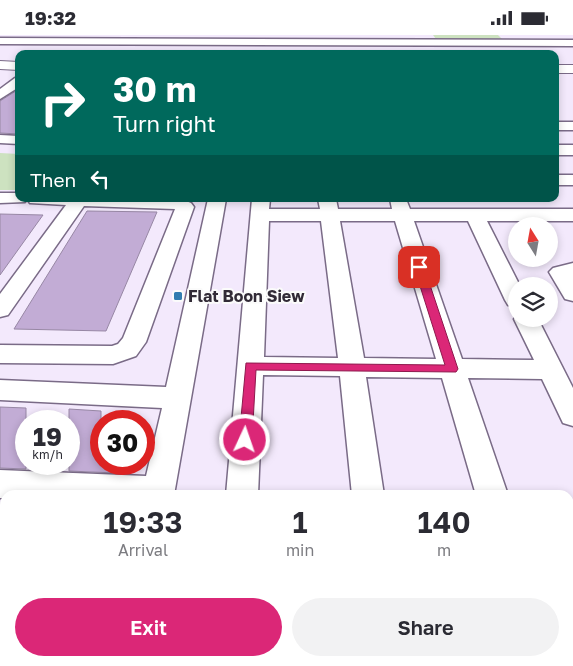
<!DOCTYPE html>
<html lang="en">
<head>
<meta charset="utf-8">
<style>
	body { margin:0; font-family:"Golos Text",sans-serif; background:#f2f2f3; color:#2b2b33; height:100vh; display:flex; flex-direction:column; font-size:19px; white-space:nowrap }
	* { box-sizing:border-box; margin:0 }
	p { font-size:16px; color:#7c7c81 }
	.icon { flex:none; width:28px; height:28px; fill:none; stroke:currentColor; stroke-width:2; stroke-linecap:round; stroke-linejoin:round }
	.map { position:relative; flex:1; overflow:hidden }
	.drawer { position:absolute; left:0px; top:455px; width:574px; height:176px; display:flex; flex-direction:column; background:#fff; border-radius:15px 15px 0 0; box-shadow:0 2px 8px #0003 }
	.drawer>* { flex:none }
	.hud { position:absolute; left:15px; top:15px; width:544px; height:152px; border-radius:10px; box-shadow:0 2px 8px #0003; background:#00695c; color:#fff; overflow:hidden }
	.needle { width:32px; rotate:349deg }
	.fabs { position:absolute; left:508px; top:182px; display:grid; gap:10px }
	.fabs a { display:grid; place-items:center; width:50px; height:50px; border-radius:50%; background:#fff; box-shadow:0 2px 8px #0003; font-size:25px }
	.speed { position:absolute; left:15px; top:375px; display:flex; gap:10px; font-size:25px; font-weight:700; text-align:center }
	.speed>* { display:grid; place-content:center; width:65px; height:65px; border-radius:50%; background:#fff; box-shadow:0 2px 8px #0003; line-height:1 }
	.speed small { font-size:12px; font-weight:400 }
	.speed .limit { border:8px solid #d22; background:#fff; color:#111 }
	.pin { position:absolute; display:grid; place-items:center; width:42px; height:42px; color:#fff; margin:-21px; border-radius:10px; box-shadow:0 2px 8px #0006 }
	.me { position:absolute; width:55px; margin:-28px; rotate:3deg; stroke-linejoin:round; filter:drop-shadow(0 0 4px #0008) }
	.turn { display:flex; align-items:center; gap:18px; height:105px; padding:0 15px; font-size:22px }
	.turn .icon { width:65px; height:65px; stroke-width:2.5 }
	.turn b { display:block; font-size:35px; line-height:42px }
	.then { display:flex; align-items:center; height:48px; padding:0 15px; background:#0003; gap:10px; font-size:19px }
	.eta { display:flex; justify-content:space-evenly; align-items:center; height:85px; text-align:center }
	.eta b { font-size:30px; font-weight:600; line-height:35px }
	.primary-button { display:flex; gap:10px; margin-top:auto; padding:10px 15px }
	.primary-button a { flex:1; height:58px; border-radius:30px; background:#db2777; color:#fff; font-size:20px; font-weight:600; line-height:58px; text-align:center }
	.primary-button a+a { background:#f2f2f3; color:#2b2b33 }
	.status { display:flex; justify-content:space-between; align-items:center; height:35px; padding:0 25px; background:#fff; direction:ltr }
	.status svg { height:14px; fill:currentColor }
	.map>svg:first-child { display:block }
</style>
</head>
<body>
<div class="status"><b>19:32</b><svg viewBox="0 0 49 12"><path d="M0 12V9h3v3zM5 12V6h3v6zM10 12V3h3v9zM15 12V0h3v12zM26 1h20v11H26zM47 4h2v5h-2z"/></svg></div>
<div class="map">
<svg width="573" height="631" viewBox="0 0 573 631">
	<rect width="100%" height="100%" fill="#f3e9fc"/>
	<g fill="#cde2c0">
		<path d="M433,0H498L502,4L496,6H443L436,4Z"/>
		<path d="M0,118L19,119V155H0Z"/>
	</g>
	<g fill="#c2acd5" stroke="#9787a4">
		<path d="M19,54V99L0,98V66Z"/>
		<path d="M87,176L157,177L106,296L14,294Z"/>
		<path d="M0,179L43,180L0,240Z"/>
		<path d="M0,372L26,373V434L0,433Z"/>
		<path d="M69,374L101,376V429H120L117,438L69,436Z"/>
	</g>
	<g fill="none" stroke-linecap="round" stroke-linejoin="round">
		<defs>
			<g id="minor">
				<path d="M0,3L573,5V11L0,9Z"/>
				<path d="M15,43H19V52L0,64V54Z"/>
				<rect x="555" y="87" width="18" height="8"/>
				<path d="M0,100L19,101V109L0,108Z"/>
				<rect x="555" y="110" width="18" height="10"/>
				<rect x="555" y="140" width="18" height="10"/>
				<path d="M0,158H19V164H27L25,167L0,168Z"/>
				<path d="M27,164H181L191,168L194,172L146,307L136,321L113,329L0,328V310L112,311L118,309L123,303L175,174L84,171L8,280L0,282V259L66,170L30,168Z"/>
				<path d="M208,164H226L174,460H5V463H0V435L146,441L162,373L0,365V345L166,352Z"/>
				<path d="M252,164H270L269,174H320L318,164H336L338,174H392L390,164H406L410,174H573V186H487L520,251H516V272L508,270L505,265L468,186H414L462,324L534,325L514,284L516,281V284H538L573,353V391L563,388L542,344L468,343L508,460H476L442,343L366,342L384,460H352L340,341L263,340L258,460H226ZM269,186H321L338,323L264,322ZM340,186H395L436,324L364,323Z"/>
				<path d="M573,228V266L565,264L549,237L553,233Z"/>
				<path d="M0,563L5,564V602L0,601Z"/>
				<path d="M105,626H145L144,631H104Z"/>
				<rect x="211" y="626" width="40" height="5"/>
				<rect x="369" y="626" width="40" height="5"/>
				<path d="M526,626H566L567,631H527Z"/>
			</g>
			<g id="major">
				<path d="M0,26L19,27V35L0,34Z"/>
				<rect x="555" y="30" width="18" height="8"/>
			</g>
		</defs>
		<use href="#minor" stroke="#7a6b87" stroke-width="3"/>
		<use href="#major" stroke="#7a6b87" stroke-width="2"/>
		<use href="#minor" fill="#fff" fill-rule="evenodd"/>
		<use href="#major" fill="#fff" fill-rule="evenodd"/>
	</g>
	<path fill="#db2777" stroke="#8e194d" d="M416,229H419L424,232L458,334L456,337L256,335L252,405L250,409L245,410L241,409L239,405L246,328L445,330L414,232Z"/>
	<rect fill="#327db0" stroke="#fbfbfb" stroke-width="2" x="173" y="256" width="10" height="10" rx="2.5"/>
	<g text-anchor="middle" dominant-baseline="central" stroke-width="4" stroke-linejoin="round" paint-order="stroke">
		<g font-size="16" font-weight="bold" fill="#312a36" stroke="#fbfbfb" text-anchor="start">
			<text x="188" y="261">Flat Boon Siew</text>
		</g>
	</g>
</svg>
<div class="fabs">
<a><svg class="needle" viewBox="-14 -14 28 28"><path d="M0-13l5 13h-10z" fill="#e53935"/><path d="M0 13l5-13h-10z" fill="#7c7c81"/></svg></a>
<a><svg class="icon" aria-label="layers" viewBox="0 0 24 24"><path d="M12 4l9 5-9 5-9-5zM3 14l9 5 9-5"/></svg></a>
</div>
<div class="speed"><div>19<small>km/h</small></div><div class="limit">30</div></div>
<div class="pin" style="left:419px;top:232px;background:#d93025"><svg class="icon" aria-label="arrive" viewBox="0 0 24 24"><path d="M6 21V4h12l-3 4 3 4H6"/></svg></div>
<svg class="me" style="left:245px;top:405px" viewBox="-20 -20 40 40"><circle r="17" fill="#db2777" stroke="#fff" stroke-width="3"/><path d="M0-11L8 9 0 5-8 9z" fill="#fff"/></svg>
<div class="hud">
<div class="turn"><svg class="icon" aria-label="right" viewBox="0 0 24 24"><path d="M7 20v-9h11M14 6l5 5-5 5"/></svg><div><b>30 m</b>Turn right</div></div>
<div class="then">Then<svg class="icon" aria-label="left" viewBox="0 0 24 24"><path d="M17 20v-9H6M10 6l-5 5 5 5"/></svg></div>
</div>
<section class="drawer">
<div class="eta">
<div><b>19:33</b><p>Arrival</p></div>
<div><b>1</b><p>min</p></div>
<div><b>140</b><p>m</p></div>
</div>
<div class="primary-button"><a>Exit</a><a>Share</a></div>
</section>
</div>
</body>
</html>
